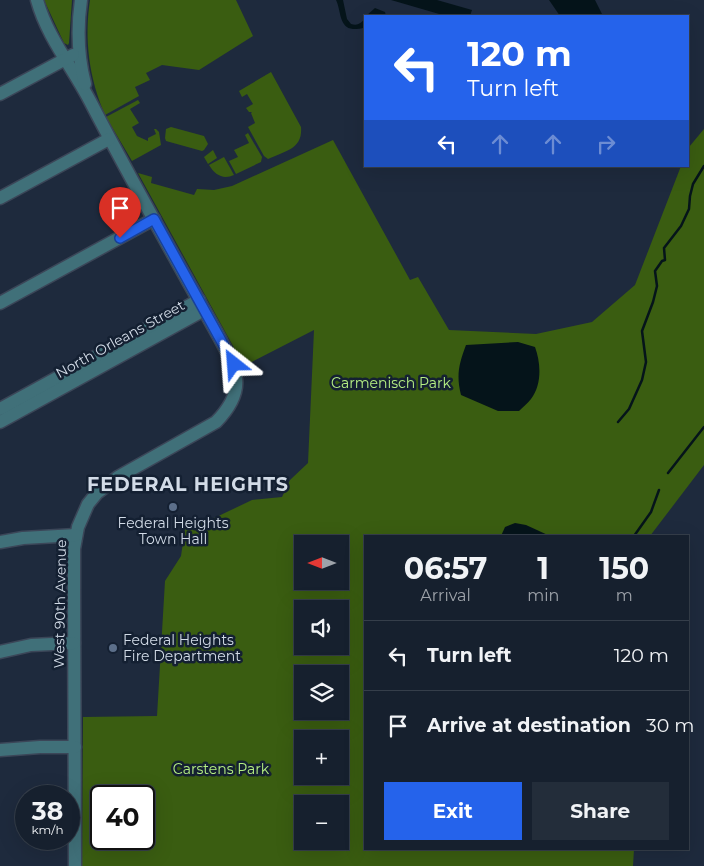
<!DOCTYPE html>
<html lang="en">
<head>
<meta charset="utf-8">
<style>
	body { margin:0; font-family:Montserrat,sans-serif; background:#232d3a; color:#f1f3f6; height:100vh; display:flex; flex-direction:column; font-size:19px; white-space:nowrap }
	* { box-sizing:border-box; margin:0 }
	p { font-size:16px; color:#9ea3aa }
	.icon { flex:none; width:28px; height:28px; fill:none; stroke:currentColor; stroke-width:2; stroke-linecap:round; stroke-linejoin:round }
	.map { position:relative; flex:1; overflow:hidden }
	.panel { position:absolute; left:364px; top:535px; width:325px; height:315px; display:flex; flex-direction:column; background:#16202e; border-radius:0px; box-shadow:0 5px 20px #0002,0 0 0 1px #353e4a }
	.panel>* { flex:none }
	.hud { position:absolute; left:364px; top:15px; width:325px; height:152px; border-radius:0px; box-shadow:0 5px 20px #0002,0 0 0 1px #353e4a; background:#2563eb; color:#fff; overflow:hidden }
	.needle { width:32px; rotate:270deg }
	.tools { position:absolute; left:294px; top:535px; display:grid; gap:10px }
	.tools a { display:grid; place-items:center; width:55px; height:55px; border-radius:0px; background:#16202e; box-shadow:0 5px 20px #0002,0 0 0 1px #353e4a; font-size:25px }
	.speed { position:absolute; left:15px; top:785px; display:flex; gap:10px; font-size:25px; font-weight:700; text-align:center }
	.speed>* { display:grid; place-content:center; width:65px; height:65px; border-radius:50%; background:#16202e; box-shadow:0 5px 20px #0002,0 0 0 1px #353e4a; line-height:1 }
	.speed small { font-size:12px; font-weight:400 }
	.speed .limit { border:2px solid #111; border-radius:8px; background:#fff; color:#111 }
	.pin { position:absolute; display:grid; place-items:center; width:42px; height:42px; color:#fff; margin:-51px -21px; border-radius:50% 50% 50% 0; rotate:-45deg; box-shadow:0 0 5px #0007 }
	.pin .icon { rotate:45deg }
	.me { position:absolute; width:55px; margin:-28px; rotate:332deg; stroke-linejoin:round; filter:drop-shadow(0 0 4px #0008) }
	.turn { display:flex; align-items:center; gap:18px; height:105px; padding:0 20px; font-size:22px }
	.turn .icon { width:65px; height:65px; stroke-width:2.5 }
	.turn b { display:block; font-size:35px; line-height:42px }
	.lanes { display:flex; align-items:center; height:48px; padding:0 20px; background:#0003; justify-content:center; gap:25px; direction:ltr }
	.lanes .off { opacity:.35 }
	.eta { display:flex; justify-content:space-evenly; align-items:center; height:85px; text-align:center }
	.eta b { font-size:30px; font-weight:700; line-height:35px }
	.primary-button { display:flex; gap:10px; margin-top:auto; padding:10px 20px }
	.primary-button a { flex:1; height:58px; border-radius:0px; background:#2563eb; color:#fff; font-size:20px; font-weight:700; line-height:58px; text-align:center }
	.primary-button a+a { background:#232d3a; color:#f1f3f6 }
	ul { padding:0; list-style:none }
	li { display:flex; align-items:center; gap:15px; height:70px; padding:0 20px; border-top:1px solid #353e4a }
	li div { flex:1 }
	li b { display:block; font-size:19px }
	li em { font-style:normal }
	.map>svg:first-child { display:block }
</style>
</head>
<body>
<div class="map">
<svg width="704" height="866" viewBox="0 0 704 866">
	<rect width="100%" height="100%" fill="#1e2a3d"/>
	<g fill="#3a5d11" fill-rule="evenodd">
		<path d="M44,0H72L69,43L68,45L64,43Z"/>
		<path d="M90,0H236L253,36L199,70L162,65L146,73L150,80L135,87L139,96L105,115C89,78 84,39 90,0Z"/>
		<path d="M271,72L301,127C303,149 285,151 268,159L264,156L248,127L255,123L251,113L252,112H249L246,108L253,104L247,94L242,97L239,91Z"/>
		<path d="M138,100L140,103L130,109L139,123L132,127L137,136L148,141V138L156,134L154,129H156L159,132L161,145L132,161L106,117Z"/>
		<path d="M171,127L204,136L208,144L204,150L202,151L166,141L165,138L166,129Z"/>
		<path d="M704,129V465L650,536H365V849H634L633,866H82L83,717L157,716L165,581L181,556L185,529L208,521L252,500L282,497L290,480L308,463L314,330L244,366L138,173L152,177L151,183L194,195L197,189L214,190L232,186L333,140L410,280L418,277L449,330L536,334L592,322L635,285L681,166H688L689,147ZM302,544H340V581H302ZM302,609H340V646H302ZM302,674H340V711H302ZM302,739H340V776H302ZM101,796H144V839H101ZM302,804H340V841H302Z"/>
		<path d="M248,133L262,157L261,162L236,174L229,161L238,157L234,150L249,143L245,135Z"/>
		<path d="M213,150L217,158L208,164L204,157Z"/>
		<path d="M224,157L234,175C223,180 215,175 209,165Z"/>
	</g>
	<g fill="#05141a">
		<path d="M336,0H343L347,19L351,24C357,26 361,24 365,18V27C361,29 358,29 353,29C339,28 341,10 336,0Z"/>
		<path d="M391,0H437L472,10L470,16H446Z"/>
		<path d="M549,0H595L603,16H560Z"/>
		<path d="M375,8L385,12L386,16H366Z"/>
		<path d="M518,342L535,347C541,363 542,385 531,399C528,403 523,407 519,411H498L461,395C456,375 459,364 466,345Z"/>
		<path d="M515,523L526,525L550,536H501L505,527Z"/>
	</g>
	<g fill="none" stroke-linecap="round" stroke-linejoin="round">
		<g stroke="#05141a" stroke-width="2.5">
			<path d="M618,422L629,409L642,380L646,362L642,331L653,302L657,286L655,271L662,261L665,260L664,248L681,226L689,209L690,196L693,184L704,166"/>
			<path d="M668,473L704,427"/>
			<path d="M634,536L651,512L659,490"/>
		</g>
		<defs>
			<g id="minor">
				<path d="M37,0C47,37 73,68 90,101C131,180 175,258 218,335C237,371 248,389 216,422L118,477L97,493L88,504L78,527L74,549V588L75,866"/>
				<path d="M81,0C77,28 78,57 85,84"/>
				<path d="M0,94L73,55"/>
				<path d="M0,198L109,139"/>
				<path d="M0,303L154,219"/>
				<path d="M0,409L199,300"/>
				<path d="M0,422L204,310"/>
				<path d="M0,542L23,538L76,535"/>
				<path d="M0,652L31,645L74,643"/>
				<path d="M0,750L40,747H75"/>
			</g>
		</defs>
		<use href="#minor" stroke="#3b4658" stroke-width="15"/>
		<use href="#minor" stroke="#407079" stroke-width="12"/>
	</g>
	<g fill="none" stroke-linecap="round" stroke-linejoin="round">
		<defs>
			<path id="route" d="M120,238L154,219L234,364"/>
		</defs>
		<use href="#route" stroke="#184099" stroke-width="12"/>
		<use href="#route" stroke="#2563eb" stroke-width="9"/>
	</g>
	<g fill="#5c6f8a" stroke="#142032" stroke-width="2">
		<circle cx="173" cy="507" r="5"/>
		<circle cx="113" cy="648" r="5"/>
	</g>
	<g text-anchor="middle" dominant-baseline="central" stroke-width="5" stroke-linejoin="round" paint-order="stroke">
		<g font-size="14" fill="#d2dbe7" stroke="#142032">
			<text transform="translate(120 339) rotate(-29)">North Orleans Street</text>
			<text transform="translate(60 604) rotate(-89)">West 90th Avenue</text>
		</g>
		<g font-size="14" fill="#b6f084" stroke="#142032">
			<text x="391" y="383">Carmenisch Park</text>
			<text x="221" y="769">Carstens Park</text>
		</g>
		<g font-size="14" fill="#d2dbe7" stroke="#142032">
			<text x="173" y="523">Federal Heights<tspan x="173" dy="16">Town Hall</tspan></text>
			<text x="123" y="640" text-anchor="start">Federal Heights<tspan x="123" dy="16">Fire Department</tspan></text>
		</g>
		<g font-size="19" font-weight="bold" letter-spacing="1" fill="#d2dbe7" stroke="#142032">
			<text x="188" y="484">FEDERAL HEIGHTS</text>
		</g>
	</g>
</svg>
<div class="tools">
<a><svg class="needle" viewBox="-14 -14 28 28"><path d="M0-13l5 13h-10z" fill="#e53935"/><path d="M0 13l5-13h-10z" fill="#9ea3aa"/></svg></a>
<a><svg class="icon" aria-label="sound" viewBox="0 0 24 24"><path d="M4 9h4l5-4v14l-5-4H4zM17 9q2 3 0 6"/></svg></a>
<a><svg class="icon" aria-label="layers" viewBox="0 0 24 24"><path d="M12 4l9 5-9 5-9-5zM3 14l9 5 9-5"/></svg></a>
<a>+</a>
<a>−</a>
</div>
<div class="speed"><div>38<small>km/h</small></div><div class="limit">40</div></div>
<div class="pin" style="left:120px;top:238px;background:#d93025"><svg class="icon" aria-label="arrive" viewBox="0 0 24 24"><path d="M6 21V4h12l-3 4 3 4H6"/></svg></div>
<svg class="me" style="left:234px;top:364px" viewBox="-20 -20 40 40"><path d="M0-17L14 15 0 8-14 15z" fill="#2563eb" stroke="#fff" stroke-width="4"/></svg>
<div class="hud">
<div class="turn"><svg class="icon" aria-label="left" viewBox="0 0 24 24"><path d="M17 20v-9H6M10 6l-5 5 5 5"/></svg><div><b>120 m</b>Turn left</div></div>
<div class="lanes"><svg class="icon" aria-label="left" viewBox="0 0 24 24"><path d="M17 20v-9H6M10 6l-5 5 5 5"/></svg><svg class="icon off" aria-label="ahead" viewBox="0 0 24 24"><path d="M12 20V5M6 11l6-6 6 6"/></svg><svg class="icon off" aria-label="ahead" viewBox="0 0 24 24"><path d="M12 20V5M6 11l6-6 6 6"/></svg><svg class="icon off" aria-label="right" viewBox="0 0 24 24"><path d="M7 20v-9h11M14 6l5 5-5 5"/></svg></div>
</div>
<section class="panel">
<div class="eta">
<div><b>06:57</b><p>Arrival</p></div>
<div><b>1</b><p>min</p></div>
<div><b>150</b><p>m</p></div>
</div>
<ul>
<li><svg class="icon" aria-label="left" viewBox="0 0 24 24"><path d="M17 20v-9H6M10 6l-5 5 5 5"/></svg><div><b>Turn left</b></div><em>120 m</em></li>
<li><svg class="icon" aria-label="arrive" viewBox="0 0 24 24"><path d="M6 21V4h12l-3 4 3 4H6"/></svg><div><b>Arrive at destination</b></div><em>30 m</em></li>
</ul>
<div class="primary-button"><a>Exit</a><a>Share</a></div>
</section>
</div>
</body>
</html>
